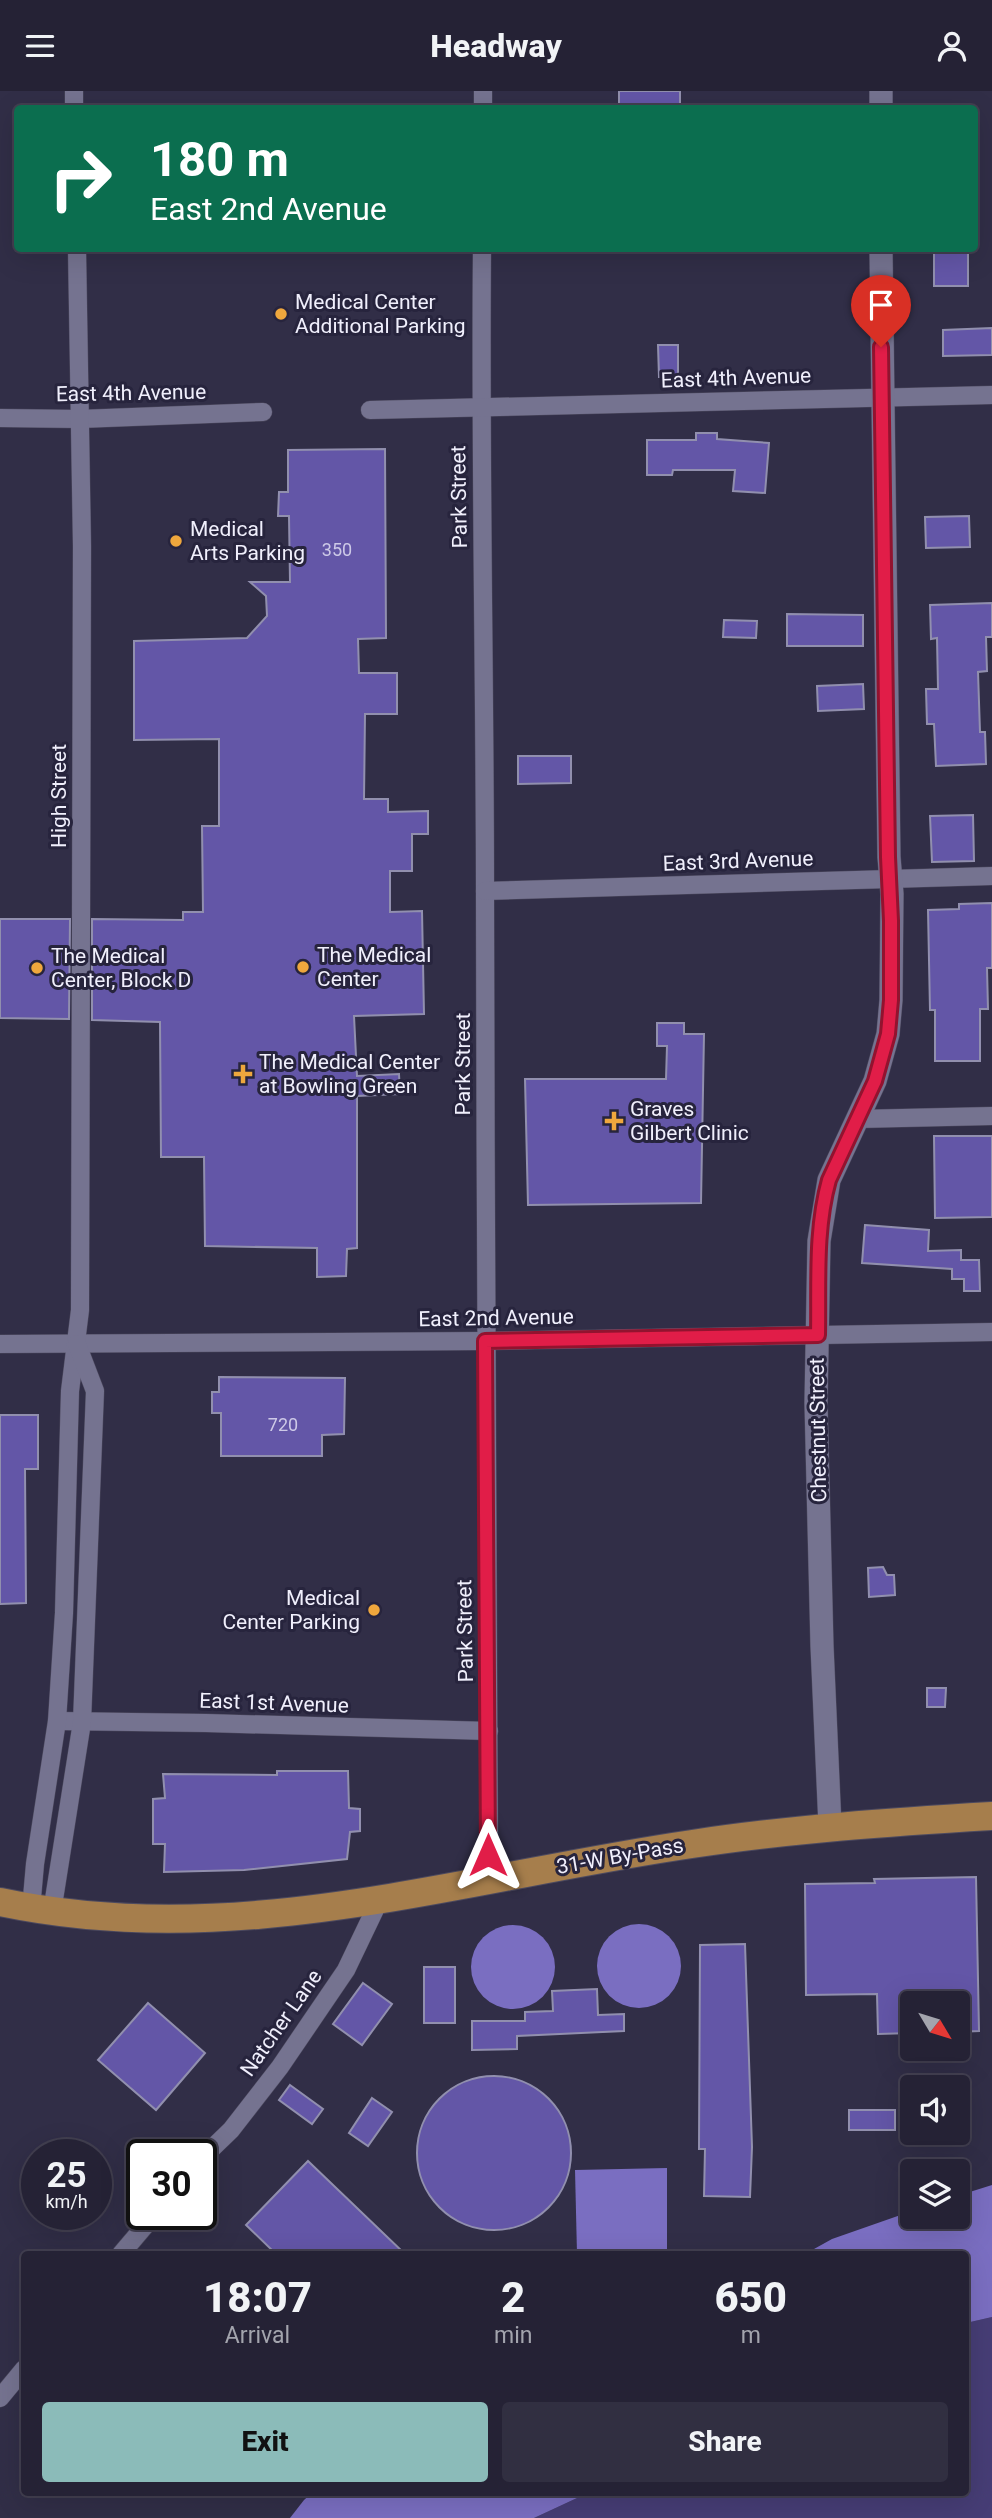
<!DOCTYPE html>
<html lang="en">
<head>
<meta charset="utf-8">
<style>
	body { margin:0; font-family:Roboto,sans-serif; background:#312f41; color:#f1f3f6; height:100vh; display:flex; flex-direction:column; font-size:26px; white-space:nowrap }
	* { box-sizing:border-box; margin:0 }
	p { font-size:23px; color:#a3a4ad }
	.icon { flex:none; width:38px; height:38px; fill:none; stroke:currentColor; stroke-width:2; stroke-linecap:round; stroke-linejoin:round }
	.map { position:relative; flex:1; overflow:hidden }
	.details { position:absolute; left:21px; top:2160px; width:948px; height:245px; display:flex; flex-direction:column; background:#252235; border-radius:7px; box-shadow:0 7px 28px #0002,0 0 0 2px #423f50 }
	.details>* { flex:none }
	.top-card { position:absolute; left:14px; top:14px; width:964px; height:147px; border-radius:7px; box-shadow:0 7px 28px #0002,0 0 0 2px #423f50; background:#0b6e4f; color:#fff; overflow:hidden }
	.needle { width:46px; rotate:128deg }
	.fabs { position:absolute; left:900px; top:1900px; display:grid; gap:14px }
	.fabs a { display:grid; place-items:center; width:70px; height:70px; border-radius:7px; background:#252235; box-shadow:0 7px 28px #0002,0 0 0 2px #423f50; font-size:35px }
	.speed { position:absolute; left:21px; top:2048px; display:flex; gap:14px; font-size:35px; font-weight:700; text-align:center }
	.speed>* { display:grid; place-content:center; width:91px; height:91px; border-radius:50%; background:#252235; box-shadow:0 7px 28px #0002,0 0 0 2px #423f50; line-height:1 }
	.speed small { font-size:18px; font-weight:400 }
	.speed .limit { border:4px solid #111; border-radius:10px; background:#fff; color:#111 }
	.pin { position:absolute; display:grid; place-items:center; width:60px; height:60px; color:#fff; margin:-72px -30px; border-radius:50% 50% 50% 0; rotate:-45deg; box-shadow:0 0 7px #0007 }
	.pin .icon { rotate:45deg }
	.me { position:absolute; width:77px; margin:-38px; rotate:0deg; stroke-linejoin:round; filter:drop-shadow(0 0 5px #0008) }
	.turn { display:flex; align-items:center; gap:24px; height:147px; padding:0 21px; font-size:32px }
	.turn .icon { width:91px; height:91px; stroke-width:2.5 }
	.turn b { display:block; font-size:49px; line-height:60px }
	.eta { display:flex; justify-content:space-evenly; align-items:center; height:119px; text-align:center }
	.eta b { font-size:42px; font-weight:800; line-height:49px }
	.button { display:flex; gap:14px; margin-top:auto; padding:14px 21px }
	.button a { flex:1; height:80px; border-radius:7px; background:#8bbbb9; color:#111; font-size:28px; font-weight:800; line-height:80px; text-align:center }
	.button a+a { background:#312f41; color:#f1f3f6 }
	header { display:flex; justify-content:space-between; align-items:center; height:91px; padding:0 21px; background:#252235; font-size:32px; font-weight:800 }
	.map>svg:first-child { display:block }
</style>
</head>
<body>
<header><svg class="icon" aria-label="menu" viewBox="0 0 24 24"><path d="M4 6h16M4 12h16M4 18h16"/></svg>Headway<svg class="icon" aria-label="person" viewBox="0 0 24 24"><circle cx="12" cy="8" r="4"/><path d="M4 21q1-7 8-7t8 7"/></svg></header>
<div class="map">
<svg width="992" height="2427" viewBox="0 0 992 2427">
	<rect width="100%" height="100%" fill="#312e47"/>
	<path fill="#463d75" d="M992,2226V2427H534L590,2401H966V2232Z"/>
	<g fill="#7a6ec1">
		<circle cx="639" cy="1875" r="42"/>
		<circle cx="513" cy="1876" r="42"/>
		<path d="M667,2077V2163H577L575,2079Z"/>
		<path d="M992,2094V2226L966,2232V2163H805L832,2148L912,2120V2126H957V2105Z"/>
		<path d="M313,2401H590L534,2427H290L304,2409Z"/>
	</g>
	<g fill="#6356a7" stroke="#918fae" stroke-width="2">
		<rect x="619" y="0" width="61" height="18"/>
		<rect x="934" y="158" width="34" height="37"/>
		<path d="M992,237V264L943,265V239Z"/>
		<path d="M658,254H678V286H659Z"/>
		<path d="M696,342H717V348L769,352L765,402L733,400L735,379H673L672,384H647V349H696Z"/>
		<path d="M385,358L386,547L358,548L359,582H397V623H365L364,708H388V721L428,720V743H412V780H390V821L422,820L424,923L354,925L357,985L399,983L400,1003L357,1005V1157L347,1158L346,1185L317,1186V1157L205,1155L204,1066H161L160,931L92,929V828L183,829V821H203L202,735H219V648L134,649V550L247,547L267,525L266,505L250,491H290L289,425H278L279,401H288V359Z"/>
		<path d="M969,425L970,456L926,457L925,426Z"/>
		<path d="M992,512V546H986L987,580L978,581L980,641H985L986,673L936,675L934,633H927L926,598H938L937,547L931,548L930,514Z"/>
		<path d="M787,523L863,524V555H787Z"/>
		<path d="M724,529L757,530L756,547L723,546Z"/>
		<path d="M863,593L864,618L818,620L817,595Z"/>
		<path d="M518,665H571V692L518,693Z"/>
		<path d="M973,724L974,770L932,771L930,725Z"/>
		<path d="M992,812V877H987L988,918H980V970H935V919H930L928,819L959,818V813Z"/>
		<path d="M0,828H70L69,928L0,927Z"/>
		<path d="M657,932H684V943H704L701,1112L528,1114L525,988H666L667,955H657Z"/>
		<path d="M934,1045H992V1126L935,1127Z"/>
		<path d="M865,1134L929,1139L928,1160L961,1159V1169H979L980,1200H964V1188H952V1178L862,1172Z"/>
		<path d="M219,1286L345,1287L344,1343L322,1344V1365H221V1322H212V1301H219Z"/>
		<path d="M0,1324H38V1378H25L26,1512L0,1513Z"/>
		<path d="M883,1476L887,1484H894L895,1504L869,1506L868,1477Z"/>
		<path d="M927,1597H946L945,1616H927Z"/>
		<path d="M277,1680H348L349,1717L360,1718V1740L350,1741L347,1768L244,1779L164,1781L165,1753H153V1708L165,1707L163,1683L277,1684Z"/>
		<path d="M976,1786L979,1940L957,1941V1913H912V1942L878,1943L877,1903L806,1904L805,1793L875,1792L874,1788Z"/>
		<path d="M745,1853L752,2056L750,2106L704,2105L705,2058H699L700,1854Z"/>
		<rect x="424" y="1876" width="31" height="56"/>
		<path d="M363,1892L392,1913L362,1954L333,1933Z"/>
		<path d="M597,1898L598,1924L624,1923V1940L517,1945V1958L472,1959V1930H525V1921L553,1920L552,1900Z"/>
		<path d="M148,1912L205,1962L156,2019L98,1969Z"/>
		<circle cx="494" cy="2062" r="77"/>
		<path d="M290,1994L323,2018L312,2033L279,2009Z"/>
		<path d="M372,2007L392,2021L368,2055L349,2042Z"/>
		<rect x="849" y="2019" width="46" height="20"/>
		<path d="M308,2070L405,2163H276L246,2134Z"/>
	</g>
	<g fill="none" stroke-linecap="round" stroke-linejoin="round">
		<defs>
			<g id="minor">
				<path d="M74,0V18"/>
				<path d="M483,18V0"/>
				<path d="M482,158C480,373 485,589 485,805C486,1133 486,1461 489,1789"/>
				<path d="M370,319L992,304"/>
				<path d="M0,327L80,328L263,321"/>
				<path d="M485,800L992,785"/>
				<path d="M857,1028L992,1025"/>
				<path d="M0,1253L485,1250L992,1241"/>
				<path d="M57,1630L206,1632L489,1640"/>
				<path d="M31,1818L35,1773L57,1630L64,1522L70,1300L80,1219L82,455L77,158"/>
				<path d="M52,1821L82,1631L95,1300L77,1253"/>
				<path d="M201,2068L231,2039L280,1976L346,1879L380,1808"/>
				<path d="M121,2163L155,2123"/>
				<path d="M0,2307L24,2278"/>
			</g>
			<g id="tertiary">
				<path d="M881,0V18"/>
				<path d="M830,1735L822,1555L816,1312L819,1150L829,1089L875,990L888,943L891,909L892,803L889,766L881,158"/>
			</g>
			<path id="primary" d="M0,1811C236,1861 459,1787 692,1753C791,1738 891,1731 992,1725"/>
		</defs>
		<use href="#minor" stroke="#4d4a5f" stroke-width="19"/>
		<use href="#tertiary" stroke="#4d4a5f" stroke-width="24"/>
		<use href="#primary" stroke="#4d4a5f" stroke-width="30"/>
		<use href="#minor" stroke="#757390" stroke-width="18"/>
		<use href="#tertiary" stroke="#757390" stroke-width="23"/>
		<use href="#primary" stroke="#a67e4c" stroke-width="28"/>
	</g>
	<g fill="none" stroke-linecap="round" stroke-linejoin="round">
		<defs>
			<path id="route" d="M488,1764L485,1250L818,1244C819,1192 815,1139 829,1089L875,990L888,943L891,909V830L888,766L881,256"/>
		</defs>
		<use href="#route" stroke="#92132f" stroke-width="18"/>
		<use href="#route" stroke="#e11d48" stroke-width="12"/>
	</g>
	<g fill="#efa73d" stroke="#27243d" stroke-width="2.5">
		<circle cx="281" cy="223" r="7"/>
		<circle cx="176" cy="450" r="7"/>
		<circle cx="303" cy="876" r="7"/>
		<circle cx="37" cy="877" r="7"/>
		<path d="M239.5 972.5h7v7h7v7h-7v7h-7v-7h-7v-7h7z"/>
		<path d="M610.5 1019.5h7v7h7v7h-7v7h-7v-7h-7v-7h7z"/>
		<circle cx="374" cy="1519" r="7"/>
	</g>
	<g text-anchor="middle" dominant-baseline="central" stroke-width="6" stroke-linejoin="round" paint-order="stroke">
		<g font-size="18" fill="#cdc9e7">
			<text x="337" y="458">350</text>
			<text x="283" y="1333">720</text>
		</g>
		<g font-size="21" fill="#f0effc" stroke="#27243d" text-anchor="start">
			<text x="295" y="211">Medical Center<tspan x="295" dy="24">Additional Parking</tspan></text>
			<text x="190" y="438">Medical<tspan x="190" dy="24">Arts Parking</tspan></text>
			<text x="317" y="864">The Medical<tspan x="317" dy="24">Center</tspan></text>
			<text x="51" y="865">The Medical<tspan x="51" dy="24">Center, Block D</tspan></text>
			<text x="259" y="971">The Medical Center<tspan x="259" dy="24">at Bowling Green</tspan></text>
			<text x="630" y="1018">Graves<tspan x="630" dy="24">Gilbert Clinic</tspan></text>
			<text x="360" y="1507" text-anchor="end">Medical<tspan x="360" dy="24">Center Parking</tspan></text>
		</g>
		<g font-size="21" fill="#f0effc" stroke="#27243d">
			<text transform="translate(736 287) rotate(-2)">East 4th Avenue</text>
			<text transform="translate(131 302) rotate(-1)">East 4th Avenue</text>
			<text transform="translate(459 406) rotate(-91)">Park Street</text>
			<text transform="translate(59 705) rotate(-90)">High Street</text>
			<text transform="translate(738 770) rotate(-2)">East 3rd Avenue</text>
			<text transform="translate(463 973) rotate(-90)">Park Street</text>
			<text transform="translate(496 1227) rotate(-1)">East 2nd Avenue</text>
			<text transform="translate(818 1339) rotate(-91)">Chestnut Street</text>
			<text transform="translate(465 1540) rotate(-91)">Park Street</text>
			<text transform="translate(274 1612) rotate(2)">East 1st Avenue</text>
			<text transform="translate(620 1765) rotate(-10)">31-W By-Pass</text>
			<text transform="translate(281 1932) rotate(-55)">Natcher Lane</text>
		</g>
	</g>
</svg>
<div class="fabs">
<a><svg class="needle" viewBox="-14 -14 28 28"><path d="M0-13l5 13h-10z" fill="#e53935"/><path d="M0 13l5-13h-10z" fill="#a3a4ad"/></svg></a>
<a><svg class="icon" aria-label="sound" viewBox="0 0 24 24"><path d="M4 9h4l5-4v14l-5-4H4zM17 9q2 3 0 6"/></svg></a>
<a><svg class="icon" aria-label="layers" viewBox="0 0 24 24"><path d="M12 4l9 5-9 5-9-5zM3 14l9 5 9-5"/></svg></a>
</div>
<div class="speed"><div>25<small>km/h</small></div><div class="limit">30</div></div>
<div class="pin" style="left:881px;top:256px;background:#d93025"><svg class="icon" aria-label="arrive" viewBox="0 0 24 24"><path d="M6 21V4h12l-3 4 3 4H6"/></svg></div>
<svg class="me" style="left:488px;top:1764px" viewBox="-20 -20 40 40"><path d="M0-17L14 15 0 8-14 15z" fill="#e11d48" stroke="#fff" stroke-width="4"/></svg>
<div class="top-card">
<div class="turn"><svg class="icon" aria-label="right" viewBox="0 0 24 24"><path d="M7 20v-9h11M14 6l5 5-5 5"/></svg><div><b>180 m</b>East 2nd Avenue</div></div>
</div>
<section class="details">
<div class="eta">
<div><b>18:07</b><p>Arrival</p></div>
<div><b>2</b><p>min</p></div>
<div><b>650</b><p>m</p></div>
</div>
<div class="button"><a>Exit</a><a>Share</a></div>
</section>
</div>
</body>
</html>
